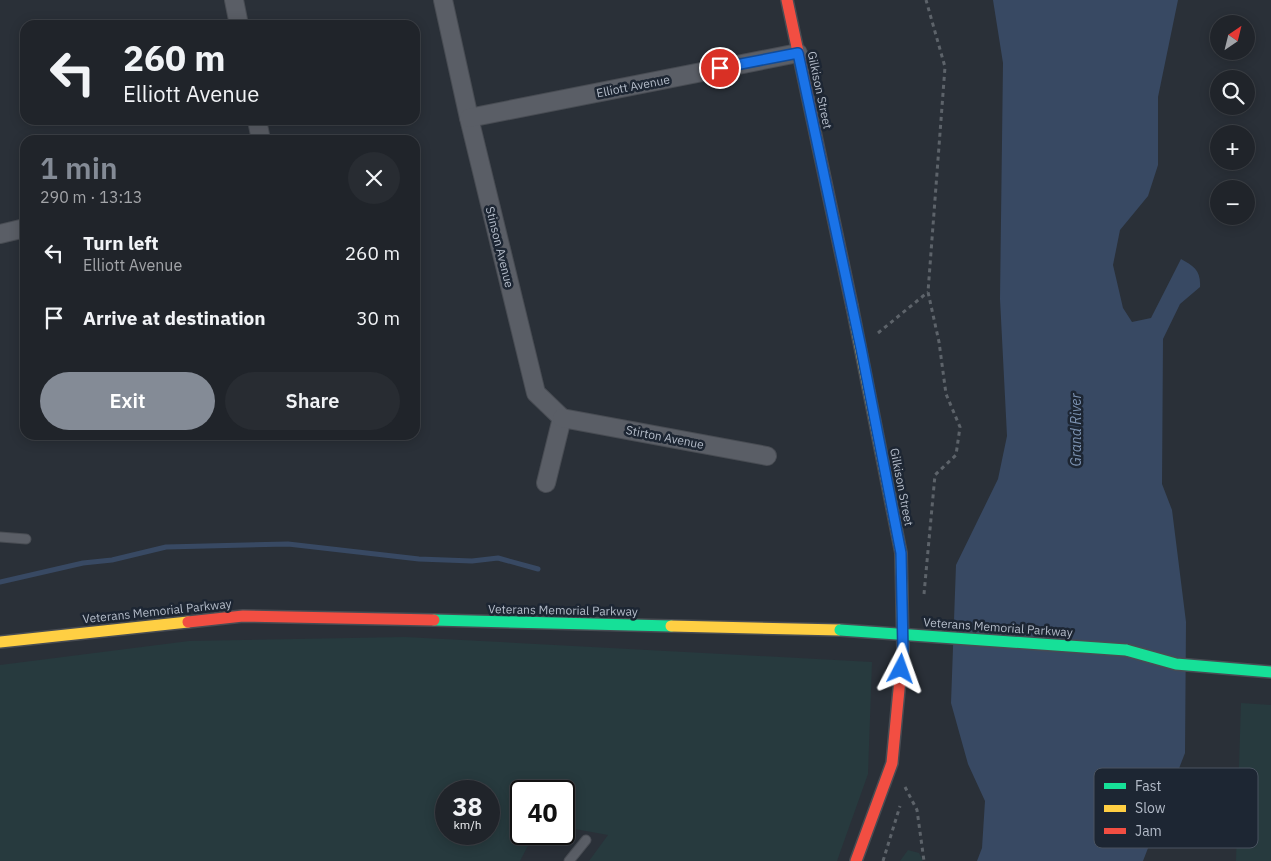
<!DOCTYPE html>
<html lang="en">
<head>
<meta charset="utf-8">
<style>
	body { margin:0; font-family:"IBM Plex Sans",sans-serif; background:#282c32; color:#f1f3f6; height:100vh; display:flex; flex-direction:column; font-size:19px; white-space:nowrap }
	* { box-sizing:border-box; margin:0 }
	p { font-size:16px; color:#a2a4a8 }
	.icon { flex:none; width:28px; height:28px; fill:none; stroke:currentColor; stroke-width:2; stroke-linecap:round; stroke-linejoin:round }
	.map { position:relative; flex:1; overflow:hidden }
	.drawer { position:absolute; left:20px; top:135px; width:400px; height:305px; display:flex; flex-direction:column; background:#20242a; border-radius:15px; box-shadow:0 2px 12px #0003,0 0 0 1px #3d4147 }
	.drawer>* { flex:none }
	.guide { position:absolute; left:20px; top:20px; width:400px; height:105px; border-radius:15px; box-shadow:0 2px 12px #0003,0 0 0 1px #3d4147; background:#20242a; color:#f1f3f6; overflow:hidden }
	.needle { width:32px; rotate:35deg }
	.buttons { position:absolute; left:1210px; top:15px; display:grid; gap:10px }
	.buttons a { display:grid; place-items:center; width:45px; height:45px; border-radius:50%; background:#20242a; box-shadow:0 2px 12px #0003,0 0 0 1px #3d4147; font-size:25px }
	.speed { position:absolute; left:435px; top:780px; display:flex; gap:10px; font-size:25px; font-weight:700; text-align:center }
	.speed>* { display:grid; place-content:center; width:65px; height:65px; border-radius:50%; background:#20242a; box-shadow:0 2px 12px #0003,0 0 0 1px #3d4147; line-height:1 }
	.speed small { font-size:12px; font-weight:400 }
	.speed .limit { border:2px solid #111; border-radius:8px; background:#fff; color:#111 }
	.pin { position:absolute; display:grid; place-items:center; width:42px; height:42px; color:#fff; margin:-21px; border:2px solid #fff; border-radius:50%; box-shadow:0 1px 5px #0007 }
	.me { position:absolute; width:55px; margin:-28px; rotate:4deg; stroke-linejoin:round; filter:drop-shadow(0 0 4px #0008) }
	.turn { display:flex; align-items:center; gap:18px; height:105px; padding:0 20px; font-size:22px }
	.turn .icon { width:65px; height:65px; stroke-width:2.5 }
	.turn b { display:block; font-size:35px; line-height:42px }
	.round { display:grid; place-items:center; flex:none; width:52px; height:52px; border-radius:26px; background:#282c32 }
	.overview { display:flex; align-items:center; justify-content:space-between; height:85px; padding:0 20px }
	h1 { font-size:30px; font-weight:600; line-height:38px; color:#848b96 }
	.cta { display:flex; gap:10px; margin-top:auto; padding:10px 20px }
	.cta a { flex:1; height:58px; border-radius:30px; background:#848b96; color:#fff; font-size:20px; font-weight:600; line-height:58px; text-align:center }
	.cta a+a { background:#282c32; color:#f1f3f6 }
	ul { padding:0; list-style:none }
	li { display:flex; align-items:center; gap:15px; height:65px; padding:0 20px }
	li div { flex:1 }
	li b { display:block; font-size:19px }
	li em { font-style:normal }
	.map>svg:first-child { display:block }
</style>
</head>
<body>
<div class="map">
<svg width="1271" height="861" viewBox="0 0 1271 861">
	<rect width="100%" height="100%" fill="#2a3038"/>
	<g fill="#273a3e" fill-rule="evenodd">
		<path d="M405,637L872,662L868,774L837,861H589L608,835L564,827V791H521V834H534L520,861H0V665L189,641ZM446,791H489V834H446Z"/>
		<path d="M1241,703L1271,705V861H1236Z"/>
		<path d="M908,850L919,853L923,861H900Z"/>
	</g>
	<path fill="#384963" d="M993,0H1178L1158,97V165L1148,196L1120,230L1113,265L1123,308L1132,322L1151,318L1181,259C1194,266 1201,271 1200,287L1180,304L1163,339L1162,484L1172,510L1186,622L1185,753L1143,861H977L982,848L985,801L968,764L951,703L956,565L998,479L1007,436L1000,299L1003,63Z"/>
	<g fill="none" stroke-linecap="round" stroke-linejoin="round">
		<path stroke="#384963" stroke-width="5" d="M0,582L83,563L112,560L166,547L288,544L419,559L472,561L498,558L538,569"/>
		<defs>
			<g id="lane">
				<path d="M0,537L26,539"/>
				<path d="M569,861L586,840"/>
			</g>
			<g id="street">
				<path d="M234,0L239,25"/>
				<path d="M443,0L469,118L536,393L562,418L546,483"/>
				<path d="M469,118L798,53"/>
				<path d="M257,120L261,140"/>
				<path d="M0,234L25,228"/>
				<path d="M562,418L767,456"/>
			</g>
			<g id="fast">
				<path d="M434,620L671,626"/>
				<path d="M1126,650L1176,664L1271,672"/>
			</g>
			<g id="slow">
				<path d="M852,306L901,553L903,651L900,679"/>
				<path d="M671,626L840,630"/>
				<path d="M0,642L188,622"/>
			</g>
			<g id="jam">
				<path d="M787,0L852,306"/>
				<path d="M188,622L243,616L434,620"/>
				<path d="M856,861L892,763L900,679"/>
			</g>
		</defs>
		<use href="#lane" stroke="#484c53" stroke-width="11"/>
		<use href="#street" stroke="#484c53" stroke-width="20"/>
		<use href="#fast" stroke="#484c53" stroke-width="14"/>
		<use href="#slow" stroke="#484c53" stroke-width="14"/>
		<use href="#jam" stroke="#484c53" stroke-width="14"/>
		<g stroke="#5d636a" stroke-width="3" stroke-dasharray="4 4" stroke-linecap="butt">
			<path d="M878,333L928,292"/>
			<path d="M924,594L935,475L956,455L960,427L946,394L939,342L928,292L945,67L926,0"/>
			<path d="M905,787L917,810L924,861"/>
			<path d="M883,861L900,806"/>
		</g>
		<use href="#lane" stroke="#5a5e66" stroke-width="9"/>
		<use href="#street" stroke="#5a5e66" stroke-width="18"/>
		<use href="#fast" stroke="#16e098" stroke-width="11"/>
		<use href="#slow" stroke="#ffcf43" stroke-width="11"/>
		<use href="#jam" stroke="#f24e42" stroke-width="11"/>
		<defs>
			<path id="fast-bridge" d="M840,630L1126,650"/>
		</defs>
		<use href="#fast-bridge" stroke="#484c53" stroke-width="14" stroke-linecap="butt"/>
		<use href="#fast-bridge" stroke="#16e098" stroke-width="11"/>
	</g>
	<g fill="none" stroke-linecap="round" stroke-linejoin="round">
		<defs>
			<path id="route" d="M720,68L798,53L861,348L901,553L903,651L901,669"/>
		</defs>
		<use href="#route" stroke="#114b97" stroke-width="12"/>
		<use href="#route" stroke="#1a73e8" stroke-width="9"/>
	</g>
	<g text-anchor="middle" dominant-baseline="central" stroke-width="5" stroke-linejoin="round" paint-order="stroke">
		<g font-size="12" fill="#b4bcc9" stroke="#1d2633">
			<text transform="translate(633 86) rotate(-11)">Elliott Avenue</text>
			<text transform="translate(820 90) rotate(78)">Gilkison Street</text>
			<text transform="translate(500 247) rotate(76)">Stinson Avenue</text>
			<text transform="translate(665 437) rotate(11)">Stirton Avenue</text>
			<text transform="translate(902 487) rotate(79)">Gilkison Street</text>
			<text transform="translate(563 610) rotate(1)">Veterans Memorial Parkway</text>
			<text transform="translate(157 611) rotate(-6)">Veterans Memorial Parkway</text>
			<text transform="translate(998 627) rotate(4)">Veterans Memorial Parkway</text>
		</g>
		<g font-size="14" font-style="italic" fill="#7c92b1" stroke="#1d2633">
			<text transform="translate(1076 430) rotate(-90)">Grand River</text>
		</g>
	</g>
	<rect x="1094" y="768" width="164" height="80" rx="8" fill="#1d2633" stroke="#4a5360" stroke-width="1"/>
	<rect x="1104" y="783" width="22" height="6" fill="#16e098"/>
	<rect x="1104" y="805" width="22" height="7" fill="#ffcf43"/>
	<rect x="1104" y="828" width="22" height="6" fill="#f24e42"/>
	<g font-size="14" fill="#b4bcc9">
		<text x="1135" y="791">Fast</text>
		<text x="1135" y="813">Slow</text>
		<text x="1135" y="836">Jam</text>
	</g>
</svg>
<div class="buttons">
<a><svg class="needle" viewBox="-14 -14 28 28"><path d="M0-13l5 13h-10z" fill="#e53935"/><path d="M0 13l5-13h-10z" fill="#a2a4a8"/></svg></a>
<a><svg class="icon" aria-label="search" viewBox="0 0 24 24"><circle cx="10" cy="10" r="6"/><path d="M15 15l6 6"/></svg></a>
<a>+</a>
<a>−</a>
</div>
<div class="speed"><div>38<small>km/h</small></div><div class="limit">40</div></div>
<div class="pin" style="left:720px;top:68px;background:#d93025"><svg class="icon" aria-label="arrive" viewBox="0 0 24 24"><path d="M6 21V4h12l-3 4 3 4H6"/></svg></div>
<svg class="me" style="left:901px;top:669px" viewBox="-20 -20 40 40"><path d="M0-17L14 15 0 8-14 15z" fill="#1a73e8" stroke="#fff" stroke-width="4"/></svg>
<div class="guide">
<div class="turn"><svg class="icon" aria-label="left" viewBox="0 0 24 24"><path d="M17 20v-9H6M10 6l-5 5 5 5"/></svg><div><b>260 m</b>Elliott Avenue</div></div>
</div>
<section class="drawer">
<div class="overview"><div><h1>1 min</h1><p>290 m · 13:13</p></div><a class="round"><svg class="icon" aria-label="close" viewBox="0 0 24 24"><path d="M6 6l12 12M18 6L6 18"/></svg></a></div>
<ul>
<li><svg class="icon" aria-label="left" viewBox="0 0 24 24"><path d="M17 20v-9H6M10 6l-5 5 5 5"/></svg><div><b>Turn left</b><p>Elliott Avenue</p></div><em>260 m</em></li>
<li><svg class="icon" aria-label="arrive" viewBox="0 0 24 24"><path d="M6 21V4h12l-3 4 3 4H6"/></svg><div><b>Arrive at destination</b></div><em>30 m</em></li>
</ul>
<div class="cta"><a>Exit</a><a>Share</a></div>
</section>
</div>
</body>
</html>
